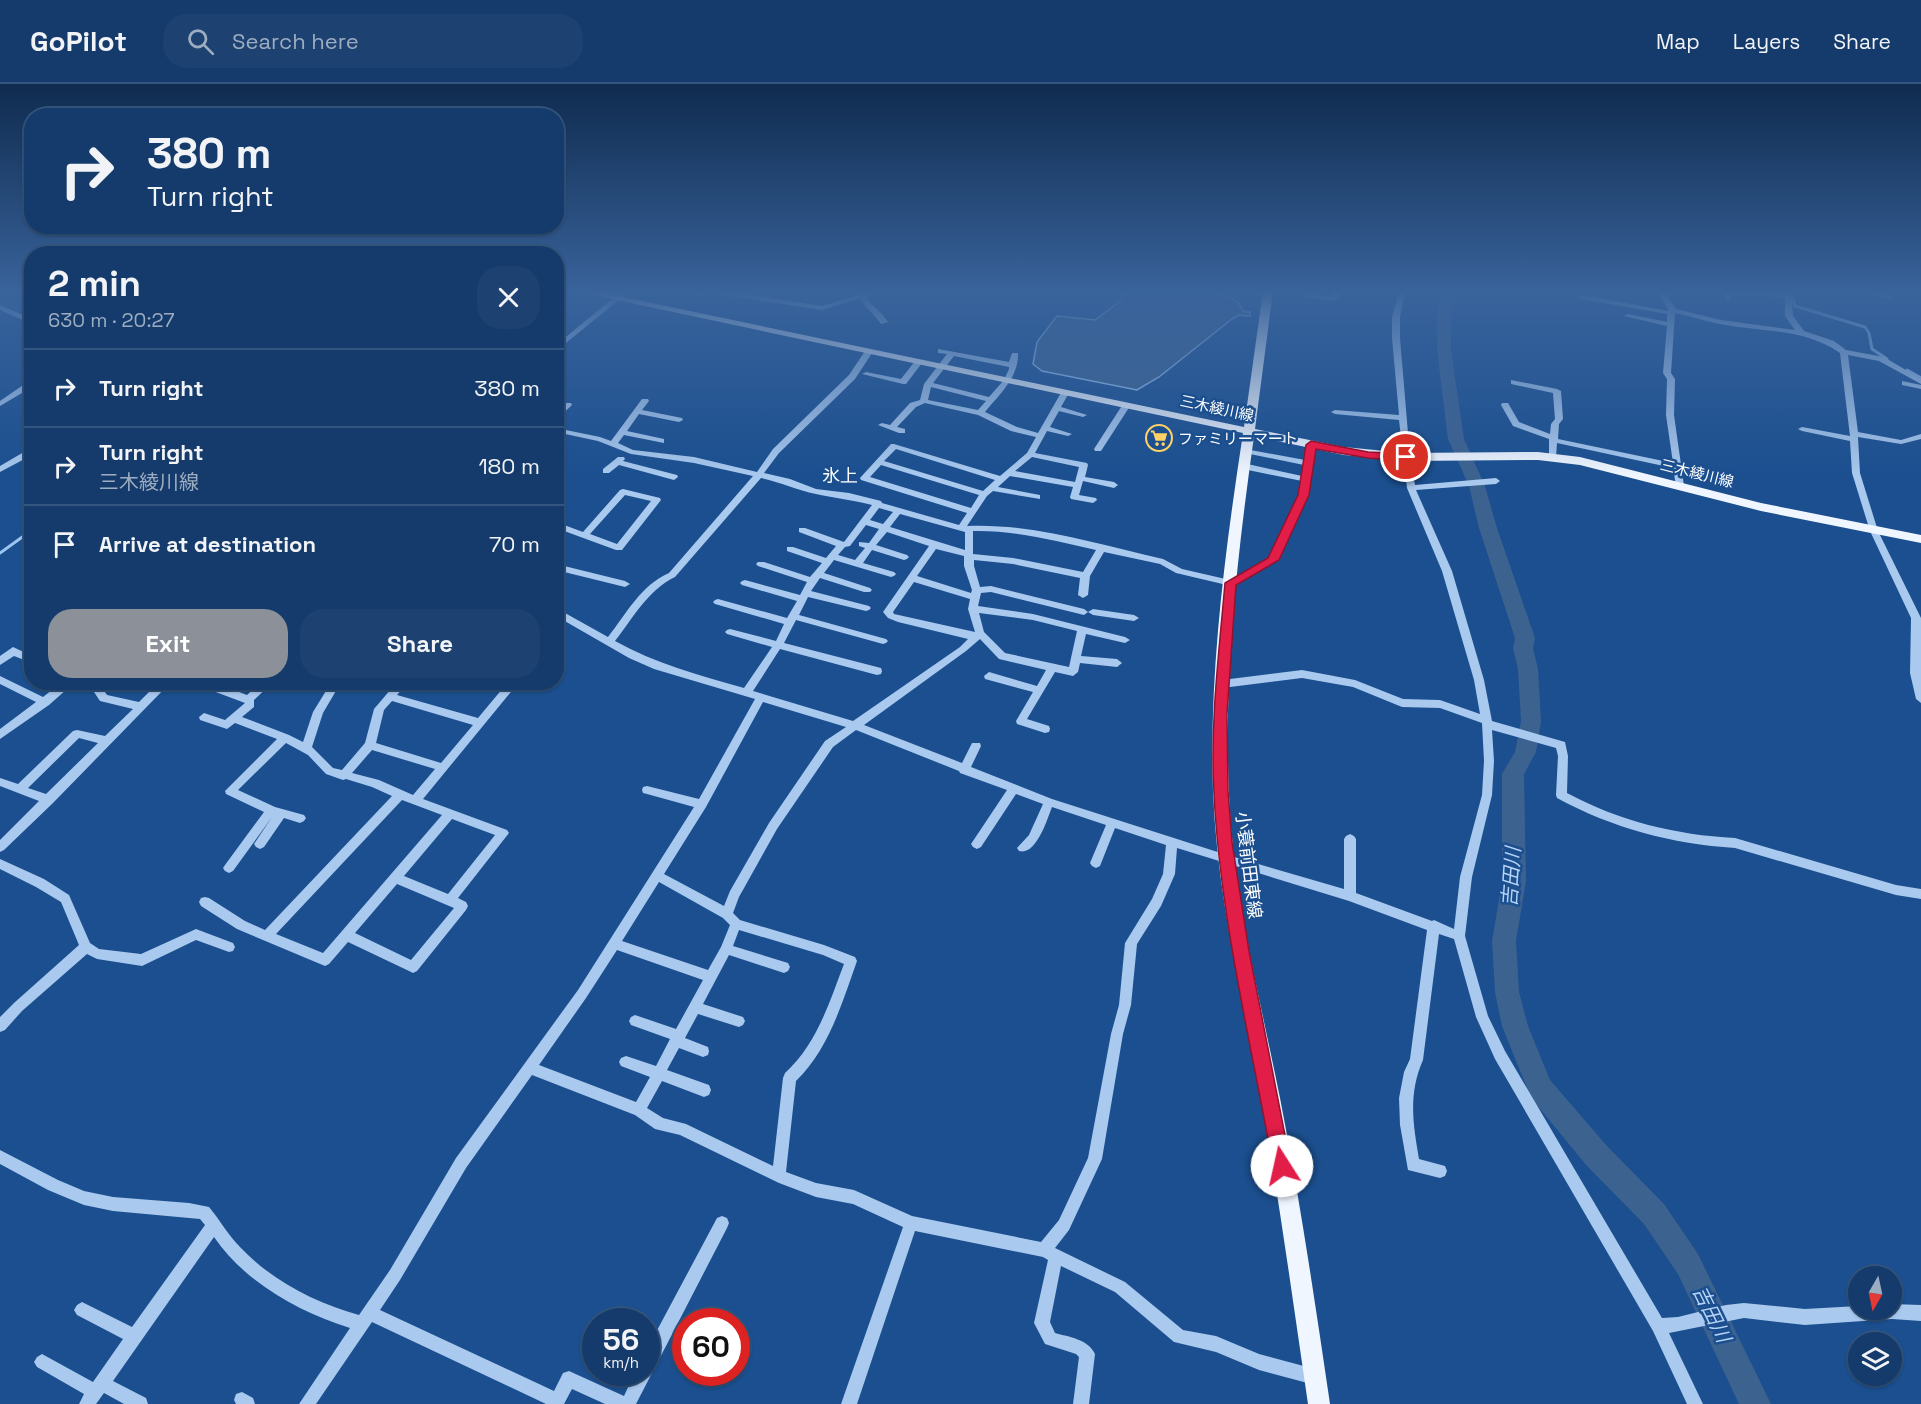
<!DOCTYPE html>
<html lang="en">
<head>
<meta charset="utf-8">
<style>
	body { margin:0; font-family:"Space Grotesk","Noto Sans JP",sans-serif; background:#1d4271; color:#f1f3f6; height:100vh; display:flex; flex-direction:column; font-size:22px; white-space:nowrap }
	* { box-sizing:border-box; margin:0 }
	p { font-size:20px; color:#9dadc1 }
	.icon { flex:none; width:33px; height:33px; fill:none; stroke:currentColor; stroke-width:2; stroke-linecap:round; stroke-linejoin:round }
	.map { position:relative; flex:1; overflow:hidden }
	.sheet { position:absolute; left:24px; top:162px; width:540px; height:444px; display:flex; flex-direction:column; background:#143b6b; border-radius:24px; box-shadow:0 2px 4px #0004,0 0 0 2px #33557e }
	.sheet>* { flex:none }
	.banner { position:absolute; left:24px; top:24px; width:540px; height:126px; border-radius:24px; box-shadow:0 2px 4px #0004,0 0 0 2px #33557e; background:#143b6b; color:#f1f3f6; overflow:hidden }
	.needle { width:39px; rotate:189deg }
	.fabs { position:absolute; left:1848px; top:1182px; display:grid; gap:12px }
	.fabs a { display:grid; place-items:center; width:54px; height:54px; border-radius:50%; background:#143b6b; box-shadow:0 2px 4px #0004,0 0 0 2px #33557e; font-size:30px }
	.speed { position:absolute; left:582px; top:1224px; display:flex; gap:12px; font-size:30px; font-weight:700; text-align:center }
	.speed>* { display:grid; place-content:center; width:78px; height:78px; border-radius:50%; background:#143b6b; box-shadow:0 2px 4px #0004,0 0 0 2px #33557e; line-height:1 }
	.speed small { font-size:15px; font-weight:400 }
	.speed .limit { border:9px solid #d22; background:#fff; color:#111 }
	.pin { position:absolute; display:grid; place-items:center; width:51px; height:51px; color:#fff; margin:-26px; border:3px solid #fff; border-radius:50%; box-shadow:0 2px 6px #0007 }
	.me { position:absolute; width:66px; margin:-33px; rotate:350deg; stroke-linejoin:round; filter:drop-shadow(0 0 4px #0008) }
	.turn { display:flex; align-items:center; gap:21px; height:126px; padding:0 24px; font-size:27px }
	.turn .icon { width:78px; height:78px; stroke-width:2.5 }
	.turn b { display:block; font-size:42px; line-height:51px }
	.round { display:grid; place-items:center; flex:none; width:63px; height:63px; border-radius:24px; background:#1d4271 }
	.summary { display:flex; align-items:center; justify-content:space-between; height:102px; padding:0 24px }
	h1 { font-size:36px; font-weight:800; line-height:45px }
	.cta { display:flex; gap:12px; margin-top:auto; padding:12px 24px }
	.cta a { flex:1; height:69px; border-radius:24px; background:#8c9099; color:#fff; font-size:24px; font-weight:800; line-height:69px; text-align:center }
	.cta a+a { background:#1d4271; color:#f1f3f6 }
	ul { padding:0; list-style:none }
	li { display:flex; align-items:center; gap:18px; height:78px; padding:0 24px; border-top:2px solid #33557e }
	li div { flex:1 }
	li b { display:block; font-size:22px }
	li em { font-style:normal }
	header { display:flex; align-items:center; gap:36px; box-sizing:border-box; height:84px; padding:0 30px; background:#143b6b; border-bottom:2px solid #33557e }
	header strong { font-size:28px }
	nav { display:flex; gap:33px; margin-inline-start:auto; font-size:21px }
	.search { width:420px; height:54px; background:#1d4271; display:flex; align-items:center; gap:15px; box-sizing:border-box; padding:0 21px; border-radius:24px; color:#9dadc1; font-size:22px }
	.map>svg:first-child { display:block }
</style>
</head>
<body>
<header>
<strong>GoPilot</strong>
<div class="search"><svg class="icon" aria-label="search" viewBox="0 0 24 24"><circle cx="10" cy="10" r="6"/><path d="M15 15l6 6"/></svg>Search here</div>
<nav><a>Map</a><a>Layers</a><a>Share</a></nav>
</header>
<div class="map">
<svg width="1921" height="1320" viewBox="0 0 1921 1320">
	<rect width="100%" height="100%" fill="#1b4f8f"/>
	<path fill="#3c6290" stroke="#9cc4f0" stroke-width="1.5" d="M1125,207C1151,207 1222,201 1239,220C1241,222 1242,226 1244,228H1250V232L1239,231L1232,235L1159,293L1137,306L1042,287L1033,280L1037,258L1057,232L1095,236L1120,217Z"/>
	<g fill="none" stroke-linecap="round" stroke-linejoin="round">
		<g stroke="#9cc4f0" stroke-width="3">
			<path d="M1791,207L1795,222L1865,243L1869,249L1872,265L1887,275"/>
			<path d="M1907,286L1921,294"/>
			<path d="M0,469L32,446"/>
		</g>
		<path fill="#3c6290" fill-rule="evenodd" d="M1441,207H1455L1451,235V266L1464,355L1485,402L1497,444L1535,554L1533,564L1538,585L1541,637L1536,668L1524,690L1526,797L1516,857L1519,908L1528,942L1550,996L1607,1062L1664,1120L1698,1170L1771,1320H1739L1678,1190L1644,1140L1587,1082L1531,1014L1502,942L1495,908L1492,857L1502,797V690L1515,668L1521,637L1518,585L1513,564L1515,554L1479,444L1469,402L1448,355L1437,266V235Z"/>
		<g fill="#a9c9ee" fill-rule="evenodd">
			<path d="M622,207H630L556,267V261Z"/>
			<path d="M677,207H725L822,222L861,210L862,207H869L867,211L868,217L881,229L888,238L881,240C876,231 863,223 861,214L822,226L710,209L701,212Z"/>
			<path d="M1336,207H1343L1336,216L1334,217L1304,213L1301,211L1304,209L1332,213Z"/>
			<path d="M1399,207H1405L1400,233V254L1410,373L1415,401L1496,394L1500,397L1496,400L1416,406L1452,487L1484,596L1492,637L1565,658L1568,672L1567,709C1619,737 1676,751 1735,754L1896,801L1921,805V815L1896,811L1735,764C1672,760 1612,744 1557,714L1556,711L1558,672L1556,664L1492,646L1494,677L1492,711L1472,793L1465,852L1488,932L1505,967L1662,1234L1678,1233L1726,1221L1744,1219L1805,1225L1858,1222V1226H1892V1220L1921,1221V1237L1892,1235L1805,1241L1744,1234L1669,1249L1703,1320H1687L1653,1247L1495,975L1476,933L1454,855L1439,850L1423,976C1408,1010 1413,1040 1419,1075L1445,1082L1447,1087L1445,1092L1440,1094L1408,1086L1400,1041L1399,1014L1404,988L1410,975L1427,846L1349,817L1177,764L1175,790L1161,822L1137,860L1131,921L1123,950L1102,1075L1069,1146L1055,1164L1125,1198L1183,1246L1216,1252L1259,1270L1315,1285L1321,1287L1323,1293L1321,1299L1315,1301L1259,1286L1216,1268L1174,1258L1115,1208L1061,1182L1050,1238L1055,1249C1069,1253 1088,1255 1095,1270L1089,1320H1073L1079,1273L1076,1270L1045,1260L1034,1239L1048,1176L1043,1173L915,1147L857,1320H841L903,1143L853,1120L816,1113L779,1099L680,1051L655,1045L635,1031L532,991L466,1084L400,1196L380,1226L554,1307L563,1289L569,1287L624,1312L635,1288H646V1267L717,1134L722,1132L727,1134L729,1139L727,1144L636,1320H605L572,1305L564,1320H546L372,1238L316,1320H299L350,1244C298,1228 245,1198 214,1153L113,1297L146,1314L148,1320H124L104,1309L96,1320H79L84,1310L37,1283L34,1278L37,1273L42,1270L93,1298L123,1255L77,1231L74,1226L77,1221L82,1218L132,1243L205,1141L200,1135L113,1127L84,1121L48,1106L0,1080V1066L58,1096L84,1107L113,1113L189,1119L209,1123C220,1136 228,1151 240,1163C271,1196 315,1219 359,1231L390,1186L456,1074L578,906L694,723L647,710L643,709L642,706L643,703L647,702L699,715L755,615L654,585L629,574L556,532V524L608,553C626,530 641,501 669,489L753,392L694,379L631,370L598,357L556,348V344L600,353L611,357L642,315H648L649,317L642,326L682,334L683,336L679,338L639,330L627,347L664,355V359L624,351L618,359L633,366L694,373L757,388L773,365L849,291L865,267H871L872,269L855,295L779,369L764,389L790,395L816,405L849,409L881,417L882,419L959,441L967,429L861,396L860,394L891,360H894L1000,392L1027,369L1036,353L1011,347L978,331L925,319L916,323L897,343L905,345V349H899L878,341L882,339L890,341L910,319L920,316L924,300L947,270L938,269V265L1009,278L1012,269H1018C1019,293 1000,310 985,328L1017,343L1038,349L1062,307H1068L1069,309L1061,323L1087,331L1083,333L1059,327L1050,343L1072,350L1068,352L1047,347L1035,369L1087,379L1088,381L1085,393L1114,398L1118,401L1114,404L1083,397L1079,411L1096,414L1097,416L1093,419L1071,415L1070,413L1073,403L1010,392L998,403L1040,411V415L993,407L987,412L967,442C1033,439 1099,461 1163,475L1182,485L1230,496L1269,474L1300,411L1302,397L1243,385L1239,382L1243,379L1302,392L1304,381L1245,369L1241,367L1245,365L1305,376L1307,361L1311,359H1314L1315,361L1308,411L1278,476L1234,501L1231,502L1176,489L1160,480L1104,468L1090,492L1088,511L1083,514L1078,511L1080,494L1013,480L974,476V482L980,503L991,502L1084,525L1088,528L1093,525L1134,531L1139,534L1134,537L1093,531L1088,528L1084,531L991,508L981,509L978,522L1033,530L1125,553L1130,556L1125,559L1086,550L1081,572L1117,575L1122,579L1117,583L1080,579L1078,588L1073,592L1055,588L1027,635L1049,642L1050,645L1049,648L1045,649L1017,640L1016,637L1033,608L985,595L984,592L989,588L1037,602L1046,586L999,575L980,555L966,567L864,641L962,679L972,659H980L981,662L971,683L1052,715L1227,771L1344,805V755L1346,752L1350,750L1354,752L1356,755V809L1432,837L1434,836L1454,845L1460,793L1482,711L1484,677L1482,639L1440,624L1402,623L1353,603L1302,594L1222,604L1217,600L1222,596L1302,586L1355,596L1403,615L1440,616L1480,630L1474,596L1442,487L1407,404L1399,336L1335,330L1331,328L1335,326L1399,331L1392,254V233ZM954,272L1009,283V285L1004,296L989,313L933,299ZM931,303L986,317L978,326L928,316ZM896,365L995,396L983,407L884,377ZM1032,373L1079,383L1075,398L1015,387ZM881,381L979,411L971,424L870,393ZM761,394C780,398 797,406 816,410C835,414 853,416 872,421L844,458L805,444H799V448L836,462L826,474L793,463H787V467L822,479L810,493L764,478H758L756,480L758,482L807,498L800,511L745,496L742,497L740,499L742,501L797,517L787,534L718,515L715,516L713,518L715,520L784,540L776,557L730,545L727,546L725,548L727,550L772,563L744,604C699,591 656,580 615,557C633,534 648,506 675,493ZM879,424L893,428L883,440L870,436ZM900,430L965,448V466L890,443ZM866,441L879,445L869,459L859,458V462L865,464L855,476L838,471L845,463L850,462ZM973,447C1015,446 1056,457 1096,466L1083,488L1013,474L973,470ZM887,448L929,462L883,528L888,534L898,538L968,555L960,563L853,637L753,607L780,565L877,591L881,590L882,587L881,584L784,559L796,536L883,560L886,559L888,557L886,555L799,531L808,513L866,527L869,526L871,524L869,522L811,507L820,494L864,508H870L872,506L870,504L824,489L834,476L891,493L894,492L896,490L894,488L863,479L872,466L904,476L907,475L909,473L907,471L876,461ZM936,465L964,472V482L972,506L971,509L917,492ZM914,498L970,515L968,525L975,548L894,530L893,528ZM979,529L1033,536L1077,547L1069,583L1005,569L984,548ZM763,618L846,643L825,657L769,739L730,807L724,822L664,790L706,723ZM856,646L959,687L960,689L1007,706L971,760L973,763L977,765L981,763L1016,710L1043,720L1029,751L1017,764L1019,767C1036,772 1047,736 1052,723L1106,741L1090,779L1092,782L1096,784L1100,782L1115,744L1166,761L1163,790L1152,815L1125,859L1119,921L1111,950L1088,1074L1059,1136L1041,1158L912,1132L854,1106L816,1099L786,1088L796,997C829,965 842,919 857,877L855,873L824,861L740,836L733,829L739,813L777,745L833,663ZM659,798L723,834L730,841L721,863L708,886L622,857ZM739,846L823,871L844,880C829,919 817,960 785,989L783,994L773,1082L686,1040L663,1034L647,1024L662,997L704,1013L709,1011L711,1006L709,1001L667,986L679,964L703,973L708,971L709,967L708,963L685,954L698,930L739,943L743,941L745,937L743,933L703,920L729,871L784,889L788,887L790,883L788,879L733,862ZM617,866L703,896L676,945L635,931L631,933L629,937L631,941L670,955L656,982L626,972L621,974L619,978L621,982L650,993L636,1018L539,981L586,914Z"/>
			<path d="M1657,207H1664L1676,225L1721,236L1795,246L1785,232V214L1757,211L1731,212L1730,215L1728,216L1725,214V210L1728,208L1760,207L1785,210V207H1791L1793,232L1804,247L1834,257L1846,266L1884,273L1921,295V300L1879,277L1848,271L1858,348L1901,356L1921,350V355L1901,360L1858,353L1860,389L1878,447L1921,534V619L1916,615L1910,589L1911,534L1870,447L1852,389L1850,357L1802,347L1798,345L1802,343L1850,352L1840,269C1805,244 1761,248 1720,240C1705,237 1690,232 1675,229L1671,289L1675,295L1674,331L1684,402L1680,405L1676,402L1673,384L1557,359L1556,373L1552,375H1549V355L1513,342L1501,321L1502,319H1508L1519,338L1550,350L1551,340L1555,335L1553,309L1511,300V296L1557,305L1561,307L1563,335L1559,340L1558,355L1673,379L1666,331L1667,295L1663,289L1667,242L1624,232L1628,230L1667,238V230L1581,215L1578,213L1581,211L1669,227Z"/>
			<path d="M1860,207H1873L1892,213L1889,215Z"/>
			<path d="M0,221L32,235V240L0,226Z"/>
			<path d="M915,277L922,279L906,300H903L862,290L866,288L901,295Z"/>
			<path d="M29,297H32V303L0,322V317Z"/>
			<path d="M1902,297L1921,301V305L1902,301Z"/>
			<path d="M565,319H571L572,321L556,336V329Z"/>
			<path d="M1123,320H1126L1130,322L1101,367H1095L1094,365Z"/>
			<path d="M29,365H32V371L0,388V382Z"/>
			<path d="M618,373H624L625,375L623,377L677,391L678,393L674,396L619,381L609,389H603V385Z"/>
			<path d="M623,405L660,414L661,416L622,466H616L556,444V438L583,448L620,406ZM625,411L651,417L617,460L590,450Z"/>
			<path d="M556,480L625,497L630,500L625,503L556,486Z"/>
			<path d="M13,563L32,572V579L14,572L0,581V572Z"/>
			<path d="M0,592L43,613L62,598H75L49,621L0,655V645L36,618L0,600Z"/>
			<path d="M77,598C93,598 98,597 107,611L139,618L159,598H171L53,719L4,766L0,768V756L39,717L0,702V694L18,700L73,647L77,646L105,652L133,625L100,617L94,608ZM79,654L98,659L46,710L28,704Z"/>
			<path d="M196,598H213L247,611L261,598H273L254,616V623L242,633L289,651L303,658L313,628L329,602L325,598H339L340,600L323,629L312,663L333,684L342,686L365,659L374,625L397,598H408L397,611L478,634L508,598H519L423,715L507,746L509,749L458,814L466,818L468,822L466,826L417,887L413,889L409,887L348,858L329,880L325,882L237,845L201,822L199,818L201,814L205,813L209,814L245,837L265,846L392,712L372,703L346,695L343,696L326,690L308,671L286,659L238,706L275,723L304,731L306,734L304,737L300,739L284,734L264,763L260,765L256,763L254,760L272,733L233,787L229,789L225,787L223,784L225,781L264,728L226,710L225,707L277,655L235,639L227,645L200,636L199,633L204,629L225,636L245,619L197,601ZM392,617L473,641L441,679L376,659L384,626ZM372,666L435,685L413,711L379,696L352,689ZM402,716L442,731L323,869L276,850ZM452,735L495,751L448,810L404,792ZM397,800L454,824L411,876L355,849Z"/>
			<path d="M0,775L44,795L69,811L90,859L99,865L141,870L196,845L233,859L235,863L233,867L229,868L196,856L142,882L97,875L87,870L22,927L5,946L0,948V933L14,919L79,861L61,818L36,803L0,785Z"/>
			<path d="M242,1308L253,1314L255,1320H236L234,1316L236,1310Z"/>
		</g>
		<path fill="#f0f6ff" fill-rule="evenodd" d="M574,207H594L1244,343L1263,207H1273L1255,345L1344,363L1406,369L1538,368L1580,373L1761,419L1921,451V459L1761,427L1580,381L1538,376L1406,377L1344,371L1254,352C1236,481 1221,612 1231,743C1239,835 1262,924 1280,1014C1300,1116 1315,1218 1330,1320H1308C1293,1218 1279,1115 1261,1013C1242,912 1217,811 1213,707C1209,587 1225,468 1243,349Z"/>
	</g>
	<linearGradient id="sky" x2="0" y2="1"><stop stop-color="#0f2b4f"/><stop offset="0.53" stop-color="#39639b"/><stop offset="1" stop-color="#39639b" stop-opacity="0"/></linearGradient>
	<rect width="1921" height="392" fill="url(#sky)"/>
	<path fill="#e11d48" stroke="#92132f" stroke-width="1.5" d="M1311,357L1368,368L1406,370L1411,373L1406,377L1368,374L1316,365L1309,411L1279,476L1236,501L1227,630L1228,707L1232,758L1249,867L1291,1082L1289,1088L1282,1091L1276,1088L1273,1082C1251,959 1220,834 1214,709C1210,639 1219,569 1225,499L1268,474L1298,411L1306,361Z"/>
	<defs>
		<symbol id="supermarket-ring" viewBox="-11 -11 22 22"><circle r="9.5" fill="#1b4f8f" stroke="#ffd166" stroke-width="1.5"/><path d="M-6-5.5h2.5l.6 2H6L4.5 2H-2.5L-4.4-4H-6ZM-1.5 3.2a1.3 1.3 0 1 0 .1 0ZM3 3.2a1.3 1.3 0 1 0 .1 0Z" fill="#ffd166"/></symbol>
	</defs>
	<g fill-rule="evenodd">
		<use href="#supermarket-ring" x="1144" y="339" width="30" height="30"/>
	</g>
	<g text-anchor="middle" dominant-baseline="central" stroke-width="5" stroke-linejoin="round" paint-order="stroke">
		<g font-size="15" fill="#fff" stroke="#1b4f8f">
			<text transform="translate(1217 324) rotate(12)">三木綾川線</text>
			<text transform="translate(1697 389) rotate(14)">三木綾川線</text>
		</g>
		<g font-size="15" fill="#fff" stroke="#1b4f8f" text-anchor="start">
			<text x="1178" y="354">ファミリーマート</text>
		</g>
		<g font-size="18" fill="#fff" stroke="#1b4f8f">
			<text x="840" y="391">氷上</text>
		</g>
		<g font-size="18" fill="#fff" stroke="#1b4f8f">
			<text transform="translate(1249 781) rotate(83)">小蓑前田東線</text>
		</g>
		<g font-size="20" font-style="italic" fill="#b5d3f5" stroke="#1b4f8f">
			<text transform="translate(1511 793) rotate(-86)">吉田川</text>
			<text transform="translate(1712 1230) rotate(64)">吉田川</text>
		</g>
	</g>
</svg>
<div class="fabs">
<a><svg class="needle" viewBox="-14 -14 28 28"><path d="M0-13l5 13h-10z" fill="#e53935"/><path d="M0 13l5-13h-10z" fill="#9dadc1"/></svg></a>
<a><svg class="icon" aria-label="layers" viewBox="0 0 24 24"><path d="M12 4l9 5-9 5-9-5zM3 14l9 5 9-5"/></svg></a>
</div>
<div class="speed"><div>56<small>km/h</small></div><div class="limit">60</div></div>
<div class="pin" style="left:1406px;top:373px;background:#d93025"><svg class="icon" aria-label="arrive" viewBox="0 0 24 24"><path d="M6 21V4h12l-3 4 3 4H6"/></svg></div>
<svg class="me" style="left:1282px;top:1082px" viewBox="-20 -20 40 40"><circle r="19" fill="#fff"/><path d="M0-13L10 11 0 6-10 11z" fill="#e11d48"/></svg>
<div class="banner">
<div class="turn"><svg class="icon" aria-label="right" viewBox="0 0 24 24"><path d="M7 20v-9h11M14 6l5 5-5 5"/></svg><div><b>380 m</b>Turn right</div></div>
</div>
<section class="sheet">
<div class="summary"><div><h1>2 min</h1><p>630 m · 20:27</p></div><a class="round"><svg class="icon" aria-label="close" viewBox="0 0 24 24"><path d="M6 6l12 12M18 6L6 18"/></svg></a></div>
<ul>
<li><svg class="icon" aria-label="right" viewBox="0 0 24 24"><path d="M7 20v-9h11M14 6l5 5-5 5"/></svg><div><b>Turn right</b></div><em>380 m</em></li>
<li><svg class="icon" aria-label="right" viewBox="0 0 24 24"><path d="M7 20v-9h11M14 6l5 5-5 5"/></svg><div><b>Turn right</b><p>三木綾川線</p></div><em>180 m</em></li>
<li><svg class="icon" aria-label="arrive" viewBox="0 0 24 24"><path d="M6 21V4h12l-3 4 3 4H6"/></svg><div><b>Arrive at destination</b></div><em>70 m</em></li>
</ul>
<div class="cta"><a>Exit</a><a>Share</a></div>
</section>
</div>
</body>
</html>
